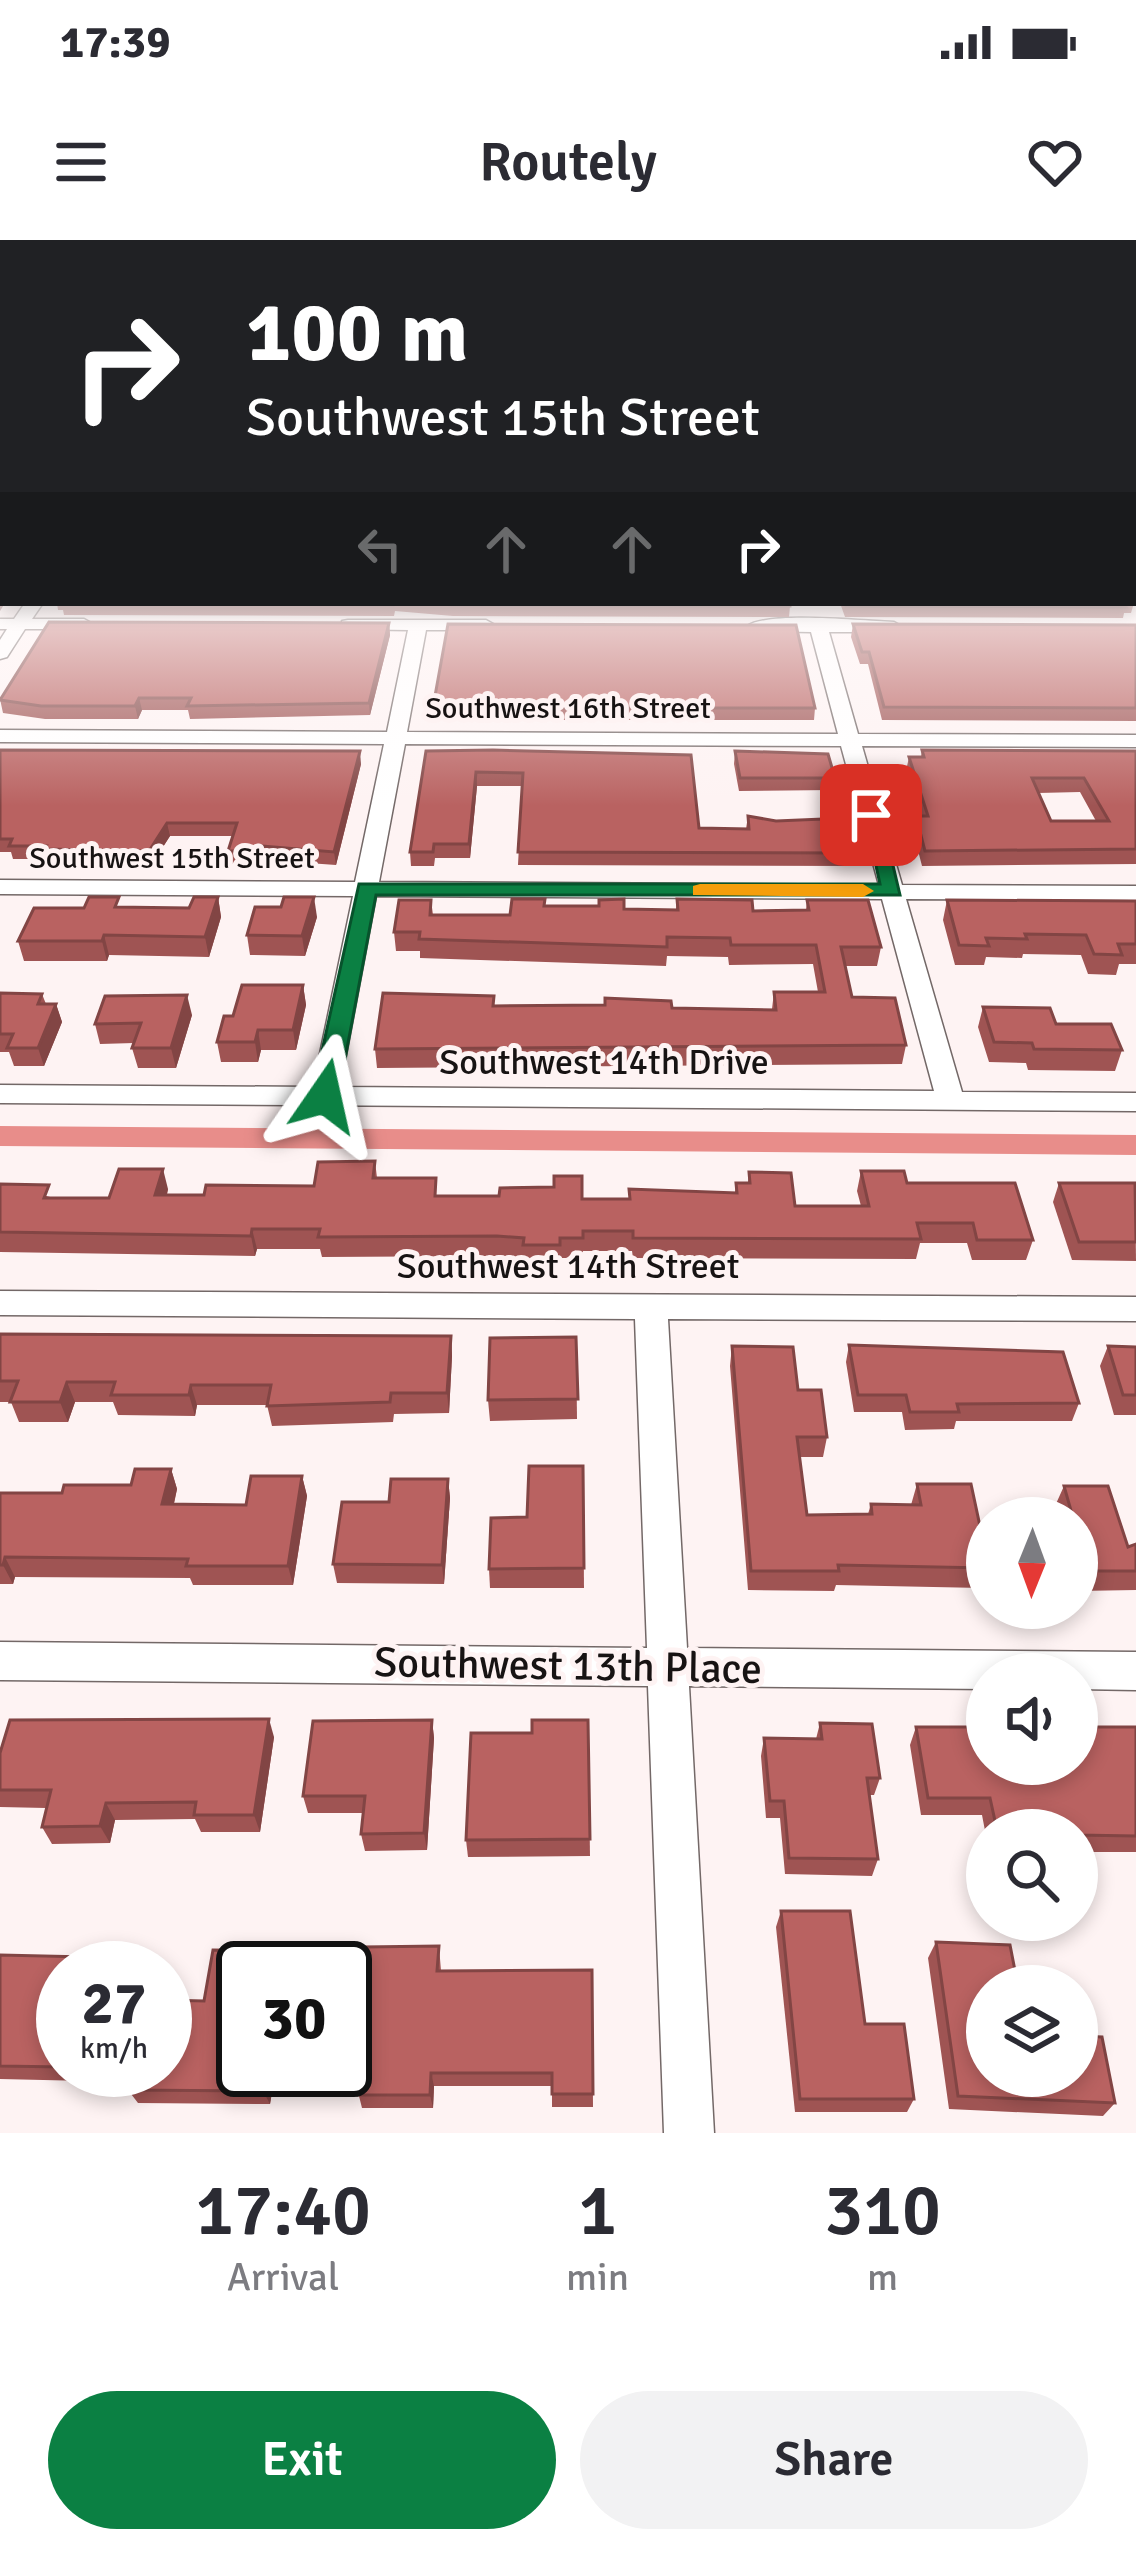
<!DOCTYPE html>
<html lang="en">
<head>
<meta charset="utf-8">
<style>
	body { margin:0; font-family:Signika,sans-serif; background:#f2f2f3; color:#2b2b33; height:100vh; display:flex; flex-direction:column; font-size:45px; white-space:nowrap }
	* { box-sizing:border-box; margin:0 }
	p { font-size:39px; color:#7c7c81 }
	.icon { flex:none; width:66px; height:66px; fill:none; stroke:currentColor; stroke-width:2; stroke-linecap:round; stroke-linejoin:round }
	.map { position:relative; height:1893px; overflow:hidden }
	.drawer { display:flex; flex-direction:column; background:#fff; flex:1 }
	.drawer>* { flex:none }
	.banner { position:absolute; left:0px; top:0px; width:1137px; height:366px; box-shadow:0 6px 18px #0003; background:#202124; color:#fff; overflow:hidden }
	.needle { width:78px; rotate:181deg }
	.buttons { position:absolute; left:966px; top:1257px; display:grid; gap:24px }
	.buttons a { display:grid; place-items:center; width:132px; height:132px; border-radius:50%; background:#fff; box-shadow:0 6px 18px #0003; font-size:60px }
	.speed { position:absolute; left:36px; top:1701px; display:flex; gap:24px; font-size:60px; font-weight:700; text-align:center }
	.speed>* { display:grid; place-content:center; width:156px; height:156px; border-radius:50%; background:#fff; box-shadow:0 6px 18px #0003; line-height:1 }
	.speed small { font-size:30px; font-weight:400 }
	.speed .limit { border:6px solid #111; border-radius:18px; background:#fff; color:#111 }
	.pin { position:absolute; display:grid; place-items:center; width:102px; height:102px; color:#fff; margin:-51px; border-radius:24px; box-shadow:0 6px 18px #0006 }
	.me { position:absolute; width:132px; margin:-66px; rotate:11deg; stroke-linejoin:round; filter:drop-shadow(0 0 9px #0008) }
	.turn { display:flex; align-items:center; gap:42px; height:252px; padding:0 48px; font-size:54px }
	.turn .icon { width:156px; height:156px; stroke-width:2.5 }
	.turn b { display:block; font-size:84px; line-height:102px }
	.lanes { display:flex; align-items:center; height:114px; padding:0 48px; background:#0003; justify-content:center; gap:60px; direction:ltr }
	.lanes .off { opacity:.35 }
	.eta { display:flex; justify-content:space-evenly; align-items:center; height:204px; text-align:center }
	.eta b { font-size:72px; font-weight:600; line-height:84px }
	.action { display:flex; gap:24px; margin-top:auto; padding:24px 48px }
	.action a { flex:1; height:138px; border-radius:72px; background:#0b8043; color:#fff; font-size:48px; font-weight:600; line-height:138px; text-align:center }
	.action a+a { background:#f2f2f3; color:#2b2b33 }
	.status { display:flex; justify-content:space-between; align-items:center; height:84px; padding:0 60px; background:#fff; direction:ltr }
	.status svg { height:33px; fill:currentColor }
	header { display:flex; justify-content:space-between; align-items:center; height:156px; padding:0 48px; background:#fff; font-size:54px; font-weight:600 }
	.map>svg:first-child { display:block }
</style>
</head>
<body>
<div class="status"><b>17:39</b><svg viewBox="0 0 49 12"><path d="M0 12V9h3v3zM5 12V6h3v6zM10 12V3h3v9zM15 12V0h3v12zM26 1h20v11H26zM47 4h2v5h-2z"/></svg></div>
<header><svg class="icon" aria-label="menu" viewBox="0 0 24 24"><path d="M4 6h16M4 12h16M4 18h16"/></svg>Routely<svg class="icon" aria-label="heart" viewBox="0 0 24 24"><path d="M12 20l-8-8c-3-5 5-10 8-4 3-6 11-1 8 4z"/></svg></header>
<div class="map">
<svg width="1136" height="1893" viewBox="0 0 1136 1893">
	<rect width="100%" height="100%" fill="#fef3f3"/>
	<g fill="none" stroke-linecap="round" stroke-linejoin="round">
		<path fill="#e88d8a" fill-rule="evenodd" d="M0,886L1136,895V915L0,906Z"/>
		<defs>
			<g id="street">
				<path d="M25,363H43L32,379H84L93,384L84,389H25L7,417L0,419V400L7,389H0V379H14Z"/>
				<path d="M348,380H486L495,385L486,390H426L407,492L838,494L811,392L756,391L747,386C769,371 862,381 894,382L903,387L894,392H829L858,494L1136,495V507L862,506L902,645L1136,646V660L906,659L962,852L1136,853V871L0,863V845L313,847L353,656L0,654V640L355,642L384,504L0,502V490L387,492L408,390L342,389V381ZM405,504L841,506L879,645L379,642ZM376,656L882,659L934,851L340,847Z"/>
				<path d="M0,1051L1136,1057V1081L668,1079L687,1408L1136,1412V1450L1077,1449V1434H987V1449L689,1446L714,1893H664L648,1446L0,1440V1402L647,1408L635,1079L0,1075Z"/>
			</g>
			<path id="highway" d="M1134,301H1136V319L1134,318Z"/>
		</defs>
		<use href="#street" stroke="#736867" stroke-width="3"/>
		<use href="#highway" stroke="#a65e5c" stroke-width="3"/>
		<use href="#street" fill="#fff" fill-rule="evenodd"/>
		<use href="#highway" fill="#f38684" fill-rule="evenodd"/>
	</g>
	<g fill="#9f5453" fill-rule="evenodd">
		<path d="M57,363H790V366L789,377L453,376L395,371L394,376L64,375L63,370H58Z"/>
		<path d="M840,363H1134L1131,373H1124L1123,378L845,377Z"/>
		<path d="M389,383L390,395L370,475L190,479L188,470H142L138,479H45L3,473L0,459Z"/>
		<path d="M448,384L815,468L814,480H515V475L457,474V480L434,479L433,467Z"/>
		<path d="M853,384L1136,385V481L882,480L868,424H860L851,397Z"/>
		<path d="M0,510L361,524L336,625L266,620L264,624H230L228,611L233,596H170L152,624L47,623L46,619H13L11,612H0Z"/>
		<path d="M493,510L699,588L746,589L748,576L854,613L852,626L518,625L522,546H477L470,618H435L434,626H411L410,612Z"/>
		<path d="M922,510L1136,511V624L922,626L913,591L916,576H920L906,531L909,517H921ZM1080,552L1096,581H1051L1038,553Z"/>
		<path d="M735,511L835,538L833,550L739,551L734,524Z"/>
		<path d="M218,657L221,677L209,717L109,715L107,721H24L18,701L122,667L189,668Z"/>
		<path d="M677,659L753,671L806,670L807,660L881,707L877,726H845L852,757L906,805L902,824L377,828L375,809L494,756V766L772,769L774,752H818L813,724L729,725L728,717L667,716L666,726L420,718V711H396L394,692L431,660L433,675H510L545,666L676,670Z"/>
		<path d="M947,660L1136,661V724H1119L1116,735L1088,734L1081,715L1023,714L1022,718L986,717L984,725H955L943,680Z"/>
		<path d="M317,677L305,716L250,715L247,695Z"/>
		<path d="M303,745L306,765L296,810H261L258,822H221L217,802Z"/>
		<path d="M0,753L42,754L46,764H56L62,782L44,826H14L9,812H0Z"/>
		<path d="M983,767L1056,784L1122,810L1115,831L1028,830L1026,823L989,822L978,787Z"/>
		<path d="M192,775L176,828H138L132,808L134,803L100,804L95,784Z"/>
		<path d="M375,921L377,938L438,956L629,959V949L735,953L736,943H748L749,932L795,966H861L857,951L861,931L907,943L1033,1000L1026,1020H972L967,1003H920L916,1019L633,1018L632,1011H583V1018H560V1025H524V1018L498,1016L322,1017L320,1009H257L255,1016L0,1012V944L54,958H109L168,949L167,955H204L314,946Z"/>
		<path d="M1059,943H1135L1136,1021L1072,1020L1053,962Z"/>
		<path d="M0,1094L451,1096L452,1116L449,1173L394,1174L393,1182L272,1186L267,1165H197L195,1176L118,1175L113,1162H75L68,1182H19L11,1162H0Z"/>
		<path d="M576,1097L577,1179L490,1181L488,1160Z"/>
		<path d="M849,1105L1079,1163L1072,1181H956L954,1189L905,1190L902,1172H854L846,1122Z"/>
		<path d="M732,1106L798,1150L827,1197L823,1217H800L807,1275L868,1274L871,1264L911,1265L917,1244L987,1319V1333L982,1348L836,1345L834,1351L748,1350L730,1126Z"/>
		<path d="M1108,1106L1136,1107V1175H1114L1100,1126Z"/>
		<path d="M583,1226L584,1348H490L489,1329L527,1277Z"/>
		<path d="M171,1229L177,1249L174,1264L246,1265L302,1236L307,1256L293,1345H193L190,1338L15,1337L13,1344H0V1253H62L131,1245Z"/>
		<path d="M448,1239L450,1258L444,1344L337,1343L333,1324L389,1262Z"/>
		<path d="M1064,1246L1128,1307L1136,1304V1350L1077,1351V1278H1025L1026,1275L1058,1274L1055,1266Z"/>
		<path d="M432,1480L434,1498L427,1610L365,1611L361,1594L363,1573H308L303,1556Z"/>
		<path d="M588,1480L590,1616L468,1617L466,1600L532,1493Z"/>
		<path d="M820,1483L880,1538L874,1555H870L878,1619L872,1636L785,1634L780,1578H766L761,1516L764,1498L816,1499Z"/>
		<path d="M916,1487H1136V1612H1077V1590H987V1601L982,1575H921L910,1505Z"/>
		<path d="M274,1497L260,1592H201L195,1579L115,1580L110,1603L52,1604L42,1587L46,1568L0,1567V1513Z"/>
		<path d="M781,1671L865,1784L914,1859L907,1872H795L776,1687Z"/>
		<path d="M936,1702L987,1836L1115,1863L1103,1876L949,1869L928,1718Z"/>
		<path d="M439,1706L441,1731L592,1730L593,1867H552V1846H434L433,1868H362L358,1852H272L270,1864L138,1863L128,1850L130,1842L0,1839V1715L87,1717L88,1710L127,1711L136,1728H63V1830H165V1760L204,1761L213,1710L282,1711L288,1728H243V1830H345V1761H357L363,1707Z"/>
	</g>
	<g fill="#824544">
		<path d="M3,351V363H5L0,371V355Z"/>
		<path d="M389,383L390,395L370,475L369,463Z"/>
		<path d="M139,458L142,470L138,479L135,466Z"/>
		<path d="M360,511L361,524L336,625L334,612Z"/>
		<path d="M476,532L477,546L470,618L469,604Z"/>
		<path d="M167,583L170,596L152,624L149,611Z"/>
		<path d="M218,657L221,677L209,717L205,697Z"/>
		<path d="M314,657L317,677L305,716L302,696Z"/>
		<path d="M104,695L109,715L107,721L102,701Z"/>
		<path d="M303,745L306,765L296,810L293,790Z"/>
		<path d="M187,755L192,775L176,828L171,808Z"/>
		<path d="M56,764L62,782L44,826L38,808Z"/>
		<path d="M258,790L261,810L258,822L255,802Z"/>
		<path d="M163,929L168,949L161,975L155,955Z"/>
		<path d="M252,989L257,1009L255,1016L251,996Z"/>
		<path d="M451,1096L452,1116L449,1173L447,1153Z"/>
		<path d="M67,1142L75,1162L68,1182L60,1162Z"/>
		<path d="M191,1145L197,1165L195,1176L189,1155Z"/>
		<path d="M171,1229L177,1249L169,1284L162,1264Z"/>
		<path d="M302,1236L307,1256L293,1345L288,1326Z"/>
		<path d="M448,1239L450,1258L444,1344L442,1325Z"/>
		<path d="M5,1317L15,1337L13,1344L3,1325Z"/>
		<path d="M269,1479L274,1497L260,1592L254,1575Z"/>
		<path d="M432,1480L434,1498L427,1610L424,1593Z"/>
		<path d="M106,1563L115,1580L110,1603L100,1586Z"/>
		<path d="M127,1711L136,1726V1728H123Z"/>
		<path d="M282,1711L288,1726V1728H280Z"/>
		<path d="M431,1833L434,1846L433,1868L430,1855Z"/>
		<path d="M265,1838L272,1852L270,1864L263,1851Z"/>
	</g>
	<g fill="#b96261" stroke="#824544" stroke-width="3" fill-rule="evenodd">
		<path d="M0,301H3V351L0,355Z"/>
		<path d="M61,363H393V365Z"/>
		<path d="M432,363H790V366L453,365Z"/>
		<path d="M845,363H1123L1126,367L846,366Z"/>
		<path d="M49,382L389,383L369,463L187,466L191,458H139L135,466H41L0,460Z"/>
		<path d="M448,384L796,385L815,468H515L516,463L457,462L456,467H433Z"/>
		<path d="M853,384L1136,385V468L884,467L869,412H862Z"/>
		<path d="M0,510L360,511L334,612L263,606L262,611H228L237,583H167L149,611L44,609L46,606H9L12,599H0Z"/>
		<path d="M493,510L691,515L699,588L749,589L748,576L776,581L846,578L854,613L518,612L523,533L476,532L469,604H434L433,612H410L426,511Z"/>
		<path d="M922,510L1136,511V609L925,611L916,576H928L909,517H924ZM1032,538H1084L1109,581H1051Z"/>
		<path d="M735,511L828,514L835,538H740Z"/>
		<path d="M89,657H119L115,667L189,668L194,657H218L205,697L104,695L102,701H18L34,668H84Z"/>
		<path d="M284,657H314L302,696L247,695L255,667H281Z"/>
		<path d="M512,659H545L544,666H599V660L624,659V669L678,670L677,659L752,660L753,671L809,670L807,660H868L881,707H841L852,757L895,758L906,805L375,809L383,753L494,756L493,766L605,765V758L671,761L672,768L776,770L774,752H825L816,705H731L730,698L667,697V707L419,699L420,692H394L399,660H431L430,675H510Z"/>
		<path d="M947,660L1136,661V704H1118L1122,715L1094,714L1086,695L1025,694L1027,699L986,698L989,706L959,705Z"/>
		<path d="M242,745H303L293,790H258L255,802H217L224,776H233Z"/>
		<path d="M0,753L42,754L38,764H56L38,808H7L13,794H0Z"/>
		<path d="M187,755L171,808H132L141,783L95,784L105,756Z"/>
		<path d="M983,767L1050,768L1056,784H1111L1122,810L1034,809L1032,803L994,802Z"/>
		<path d="M375,921L373,938H436L435,956H499L500,948L554,947V936H582V959H630L629,949L737,953L736,943H750L749,932L791,933L795,966H869L861,931H904L907,943H1015L1033,1000H977L973,983H917L921,999L633,998V991H583V998H560V1005H523L524,998L497,996L318,997L320,989H252L251,996L0,992V944L49,945L44,958H109L119,929H163L155,955H204L206,945L314,946L318,922Z"/>
		<path d="M1059,943H1135L1136,1002H1079Z"/>
		<path d="M0,1094L451,1096L447,1153H391L390,1162L267,1166L271,1145H191L189,1155H111L115,1142H67L60,1162H10L18,1141H0Z"/>
		<path d="M576,1097L578,1159L488,1160L490,1098Z"/>
		<path d="M849,1105L1063,1112L1079,1163L957,1164L959,1172H910L906,1155H858Z"/>
		<path d="M732,1106L793,1107L798,1150H821L827,1197H797L807,1275L872,1274L871,1264L921,1265L917,1244H971L987,1319V1328L838,1325L839,1331H751Z"/>
		<path d="M1108,1106L1136,1107V1155H1123Z"/>
		<path d="M529,1226H583L584,1328L489,1329L491,1278L527,1277Z"/>
		<path d="M135,1229H171L162,1264L246,1265L251,1236H302L288,1326H186L188,1319L5,1317L3,1325H0V1253H62L64,1245H131Z"/>
		<path d="M391,1239H448L442,1325L333,1324L342,1262H389Z"/>
		<path d="M1064,1246H1108L1128,1307L1136,1304V1331H1077V1278H1027L1026,1275L1072,1274Z"/>
		<path d="M269,1479L254,1575H194L196,1562L106,1563L100,1586L42,1587L51,1550H0V1513L10,1480Z"/>
		<path d="M432,1480L424,1593L361,1594L365,1556H303L313,1481Z"/>
		<path d="M532,1480H588L590,1599L466,1600L471,1493H532Z"/>
		<path d="M820,1483L872,1484L880,1538H867L878,1619L789,1618L784,1561H770L764,1498L822,1499Z"/>
		<path d="M916,1487H987V1524H1077V1487H1136V1596L1077,1595V1590H997L990,1558H928Z"/>
		<path d="M781,1671H850L865,1784H904L914,1859H800Z"/>
		<path d="M936,1702L1010,1705L1018,1746H987V1836H1077V1796L1102,1797L1115,1863L958,1856Z"/>
		<path d="M439,1706L437,1731L592,1730L593,1854H552V1833H431L430,1855H358L359,1839L265,1838L263,1851L128,1850L132,1830H165V1760L204,1761L213,1710L282,1711L280,1728H243V1830H345V1761H357L363,1707Z"/>
		<path d="M88,1710L127,1711L123,1728H63V1827L0,1826V1715L87,1717Z"/>
	</g>
	<linearGradient id="sky" x2="0" y2="1"><stop stop-color="#a8a4c2"/><stop offset="0.53" stop-color="#fffafa"/><stop offset="1" stop-color="#fffafa" stop-opacity="0"/></linearGradient>
	<rect width="1136" height="566" fill="url(#sky)"/>
	<path fill="#0b8043" stroke="#07532c" stroke-width="3" d="M864,571L881,575L900,655H376L338,856L325,864L312,856L359,644H880Z"/>
	<path fill="#f59e0b" d="M700,644H863L874,651L863,657L693,655V646Z"/>
	<g text-anchor="middle" dominant-baseline="central" stroke-width="10" stroke-linejoin="round" paint-order="stroke">
		<g font-size="30" fill="#171313" stroke="#fef3f3">
			<text x="568" y="468">Southwest 16th Street</text>
			<text x="172" y="618">Southwest 15th Street</text>
		</g>
		<g font-size="36" fill="#171313" stroke="#fef3f3">
			<text x="604" y="822">Southwest 14th Drive</text>
			<text x="568" y="1026">Southwest 14th Street</text>
		</g>
		<g font-size="42" fill="#171313" stroke="#fef3f3">
			<text transform="translate(568 1426) rotate(1)">Southwest 13th Place</text>
		</g>
	</g>
</svg>
<div class="buttons">
<a><svg class="needle" viewBox="-14 -14 28 28"><path d="M0-13l5 13h-10z" fill="#e53935"/><path d="M0 13l5-13h-10z" fill="#7c7c81"/></svg></a>
<a><svg class="icon" aria-label="sound" viewBox="0 0 24 24"><path d="M4 9h4l5-4v14l-5-4H4zM17 9q2 3 0 6"/></svg></a>
<a><svg class="icon" aria-label="search" viewBox="0 0 24 24"><circle cx="10" cy="10" r="6"/><path d="M15 15l6 6"/></svg></a>
<a><svg class="icon" aria-label="layers" viewBox="0 0 24 24"><path d="M12 4l9 5-9 5-9-5zM3 14l9 5 9-5"/></svg></a>
</div>
<div class="speed"><div>27<small>km/h</small></div><div class="limit">30</div></div>
<div class="pin" style="left:871px;top:575px;background:#d93025"><svg class="icon" aria-label="arrive" viewBox="0 0 24 24"><path d="M6 21V4h12l-3 4 3 4H6"/></svg></div>
<svg class="me" style="left:325px;top:856px" viewBox="-20 -20 40 40"><path d="M0-17L14 15 0 8-14 15z" fill="#0b8043" stroke="#fff" stroke-width="4"/></svg>
<div class="banner">
<div class="turn"><svg class="icon" aria-label="right" viewBox="0 0 24 24"><path d="M7 20v-9h11M14 6l5 5-5 5"/></svg><div><b>100 m</b>Southwest 15th Street</div></div>
<div class="lanes"><svg class="icon off" aria-label="left" viewBox="0 0 24 24"><path d="M17 20v-9H6M10 6l-5 5 5 5"/></svg><svg class="icon off" aria-label="ahead" viewBox="0 0 24 24"><path d="M12 20V5M6 11l6-6 6 6"/></svg><svg class="icon off" aria-label="ahead" viewBox="0 0 24 24"><path d="M12 20V5M6 11l6-6 6 6"/></svg><svg class="icon" aria-label="right" viewBox="0 0 24 24"><path d="M7 20v-9h11M14 6l5 5-5 5"/></svg></div>
</div>
</div>
<section class="drawer">
<div class="eta">
<div><b>17:40</b><p>Arrival</p></div>
<div><b>1</b><p>min</p></div>
<div><b>310</b><p>m</p></div>
</div>
<div class="action"><a>Exit</a><a>Share</a></div>
</section>
</body>
</html>
